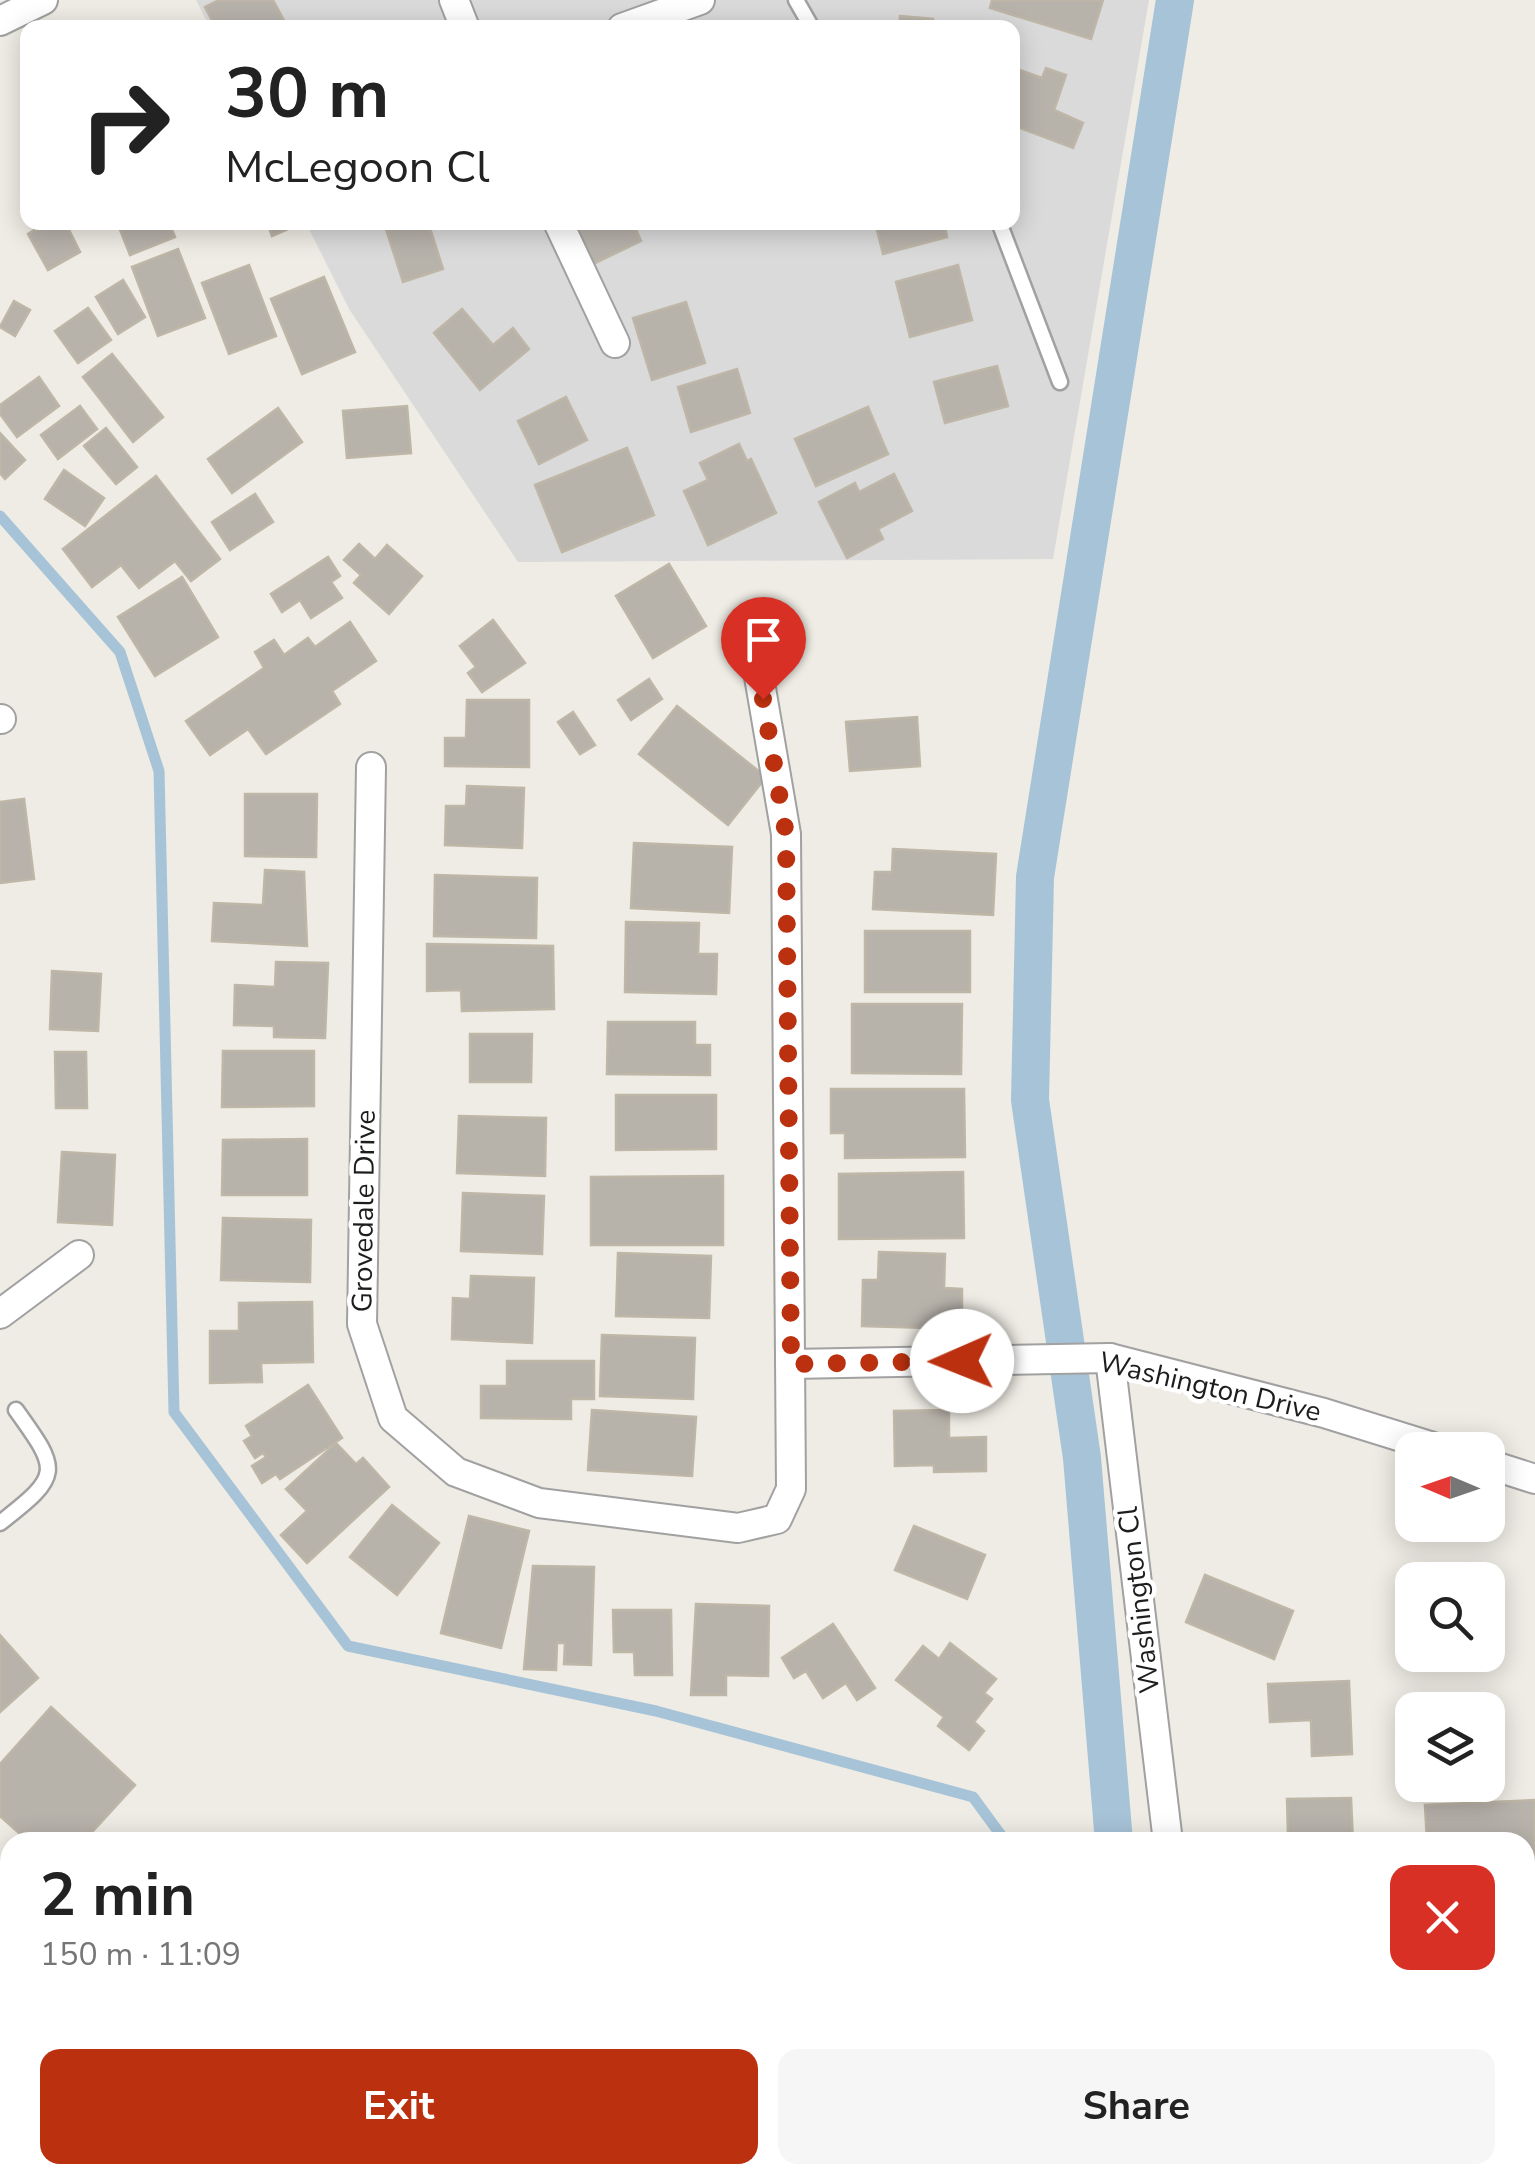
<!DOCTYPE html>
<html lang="en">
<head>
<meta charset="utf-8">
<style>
	body { margin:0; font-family:"Nunito Sans",sans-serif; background:#f6f6f6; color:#222; height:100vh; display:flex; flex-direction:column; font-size:38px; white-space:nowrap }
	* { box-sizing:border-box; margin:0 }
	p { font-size:32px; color:#767676 }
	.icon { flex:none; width:55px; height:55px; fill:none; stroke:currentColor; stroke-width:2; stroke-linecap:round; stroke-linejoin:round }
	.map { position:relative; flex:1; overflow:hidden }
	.drawer { position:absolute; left:0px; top:1832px; width:1535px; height:352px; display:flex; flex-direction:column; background:#fff; border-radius:30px 30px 0 0; box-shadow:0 5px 25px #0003 }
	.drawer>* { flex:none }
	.top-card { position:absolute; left:20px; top:20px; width:1000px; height:210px; border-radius:20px; box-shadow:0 5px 25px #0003; background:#fff; color:#222; overflow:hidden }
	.needle { width:65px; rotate:272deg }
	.fabs { position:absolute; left:1395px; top:1432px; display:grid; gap:20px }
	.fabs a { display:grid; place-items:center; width:110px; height:110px; border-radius:20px; background:#fff; box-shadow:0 5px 25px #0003; font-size:50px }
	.pin { position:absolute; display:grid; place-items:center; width:85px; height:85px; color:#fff; margin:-102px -42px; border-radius:50% 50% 50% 0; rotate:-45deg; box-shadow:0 0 10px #0007 }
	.pin .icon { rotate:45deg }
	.me { position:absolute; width:110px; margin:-55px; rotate:269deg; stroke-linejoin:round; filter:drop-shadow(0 0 8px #0008) }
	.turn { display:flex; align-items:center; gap:35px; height:210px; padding:0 40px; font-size:45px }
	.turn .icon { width:130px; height:130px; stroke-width:2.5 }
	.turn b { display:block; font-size:70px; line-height:85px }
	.round { display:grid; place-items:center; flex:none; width:105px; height:105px; border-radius:20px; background:#f6f6f6 }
	.summary { display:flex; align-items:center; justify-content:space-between; height:170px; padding:0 40px }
	h1 { font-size:60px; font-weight:700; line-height:75px }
	.primary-button { display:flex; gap:20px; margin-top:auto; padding:20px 40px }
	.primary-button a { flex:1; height:115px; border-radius:20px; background:#bb310f; color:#fff; font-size:40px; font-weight:700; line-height:115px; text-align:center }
	.primary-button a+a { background:#f6f6f6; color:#222 }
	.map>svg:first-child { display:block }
</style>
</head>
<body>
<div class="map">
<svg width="1535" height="2184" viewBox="0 0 1535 2184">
	<rect width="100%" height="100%" fill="#eeece4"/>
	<path fill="#dbdada" d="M196,0H1149L1053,559L518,562L349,309L306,223L1012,222V28H210Z"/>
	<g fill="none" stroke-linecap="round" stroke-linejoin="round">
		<path stroke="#a7c3d8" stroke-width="11" d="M0,516L120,652L159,771L174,1412L348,1646L656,1711L973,1797L1006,1842"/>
		<g stroke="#a7c3d8" stroke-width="38">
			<path d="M1114,1842L1082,1458L1030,1100L1035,877L1175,0"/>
			<path d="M1165,2175V2184"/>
		</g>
	</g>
	<g fill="#b7b2aa" stroke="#beb6a7" stroke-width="2.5">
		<path d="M219,0H273L288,28H216L205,7Z"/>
		<path d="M992,0H1103L1091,39L990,8Z"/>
		<path d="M900,16L933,19L932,28H885L899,27Z"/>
		<path d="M1012,67L1042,78L1046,68L1066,75L1054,110L1083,123L1073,148L1012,125Z"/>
		<path d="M47,222H65L80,252L48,270L28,234Z"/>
		<path d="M117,222H169L175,237L130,255Z"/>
		<path d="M267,222H294L295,226L272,236Z"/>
		<path d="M407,222H428L443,269L403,282L386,229Z"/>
		<path d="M574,222H633L641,241L593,264Z"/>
		<path d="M875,222H944L947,237L883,254Z"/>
		<path d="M178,249L205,318L158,336L132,267Z"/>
		<path d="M249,265L276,336L229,354L202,283Z"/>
		<path d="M958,265L972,320L910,337L896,282Z"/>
		<path d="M324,277L355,352L302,374L271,299Z"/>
		<path d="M123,280L145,317L118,334L96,297Z"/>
		<path d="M14,301L30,310L15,336L0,327Z"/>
		<path d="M686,302L705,363L652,380L633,318Z"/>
		<path d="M88,308L111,340L78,363L55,331Z"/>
		<path d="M462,309L493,345L513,328L529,349L480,390L434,333Z"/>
		<path d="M112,354L163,417L133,442L83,377Z"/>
		<path d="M997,366L1008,406L945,423L934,382Z"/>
		<path d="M737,369L750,413L691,432L678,387Z"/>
		<path d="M39,377L59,406L17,437L0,414V405Z"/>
		<path d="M566,397L587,440L539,464L518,421Z"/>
		<path d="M80,406L97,429L58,459L41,435Z"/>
		<path d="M407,406L411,453L347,458L343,411Z"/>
		<path d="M868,407L888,454L816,486L795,439Z"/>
		<path d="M278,408L302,442L232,493L208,459Z"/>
		<path d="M106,428L137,467L116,484L84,446Z"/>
		<path d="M0,433L25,460L5,479L0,473Z"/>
		<path d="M739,444L747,461L751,459L776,513L708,545L684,491L708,480L700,463Z"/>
		<path d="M627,448L654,515L562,552L535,485Z"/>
		<path d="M64,470L104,498L85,526L45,499Z"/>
		<path d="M894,474L912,511L878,529L883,539L847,558L819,502L855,483L859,492Z"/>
		<path d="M156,476L220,559L191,581L175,561L139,588L121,565L92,587L63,549Z"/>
		<path d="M255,494L273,522L230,550L212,522Z"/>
		<path d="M359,544L375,559L387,545L422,576L389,614L354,583L361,575L344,560Z"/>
		<path d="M328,557L340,576L331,582L342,598L311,618L300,600L282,612L271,594Z"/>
		<path d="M669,564L706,626L653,658L616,596Z"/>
		<path d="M182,577L218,637L155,676L118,617Z"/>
		<path d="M493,620L525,663L482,692L468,673L476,667L460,646Z"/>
		<path d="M350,622L376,661L332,691L340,704L266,754L248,729L210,755L186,721L264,668L255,652L274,640L284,655L308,638L315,647Z"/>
		<path d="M649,679L662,699L631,720L618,700Z"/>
		<path d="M467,700H529V767L445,766V738H466Z"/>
		<path d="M677,706L766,777L728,825L639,754Z"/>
		<path d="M573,712L595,745L580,754L558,722Z"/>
		<path d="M917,717L920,766L850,771L846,722Z"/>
		<path d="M467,786L524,788L522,848L445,845L446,806H466Z"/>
		<path d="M245,794H317L316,857L245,856Z"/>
		<path d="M24,799L34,879L0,883V802Z"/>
		<path d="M634,843L732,847L729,913L631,908Z"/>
		<path d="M893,849L996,854L993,915L873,909L875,872H892Z"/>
		<path d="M265,870L304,872L307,946L212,941L214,903L263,905Z"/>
		<path d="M435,875L537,878L536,938L434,936Z"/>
		<path d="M626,922L699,923L698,954H717L716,994L625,992Z"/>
		<rect x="865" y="931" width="105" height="61"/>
		<path d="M427,944L553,946L554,1009L462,1011L461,990L427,991Z"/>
		<path d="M276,962L328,963L325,1038L274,1037V1026L234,1025L235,985L275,987Z"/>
		<path d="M52,971L101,974L98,1031L50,1029Z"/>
		<path d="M852,1004H962L961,1074L852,1073Z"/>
		<path d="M608,1022H695V1045H710V1075L607,1074Z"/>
		<path d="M470,1034H532L531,1082H470Z"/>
		<path d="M223,1051H314V1106L222,1107Z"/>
		<path d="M55,1052H86L87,1108H56Z"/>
		<path d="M831,1089H964L965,1157L845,1158V1133H831Z"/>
		<path d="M616,1095H716V1149L616,1150Z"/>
		<path d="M459,1116L546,1118L545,1176L457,1173Z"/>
		<path d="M307,1139V1195H222L223,1140Z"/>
		<path d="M62,1152L115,1155L112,1225L58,1222Z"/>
		<path d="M963,1172L964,1238L839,1239V1174Z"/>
		<path d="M723,1176V1245H591V1177Z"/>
		<path d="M463,1193L544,1196L542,1254L461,1251Z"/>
		<path d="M223,1218L311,1220L310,1282L221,1280Z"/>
		<path d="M879,1252L945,1254L944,1288L962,1289V1329L862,1326L863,1280H878Z"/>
		<path d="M618,1253L711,1256L709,1318L616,1316Z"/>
		<path d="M471,1276L534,1278L532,1343L452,1339L453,1298L470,1299Z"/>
		<path d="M312,1302L313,1362L261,1363L262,1382L210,1383V1331H239V1303Z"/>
		<path d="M602,1335L695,1338L693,1399L600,1396Z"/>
		<path d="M507,1361H594V1399H571V1419L481,1418V1386H507Z"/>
		<path d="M308,1385L342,1438L280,1479L276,1474L262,1483L252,1466L266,1457L263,1453L255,1458L244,1441L252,1436L246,1426Z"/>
		<path d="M592,1410L696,1417L692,1476L588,1470Z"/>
		<path d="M949,1410V1438L986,1437V1471L934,1472V1465L895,1466L894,1411Z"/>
		<path d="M336,1443L356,1464L363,1458L389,1487L307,1563L281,1535L307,1511L286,1489Z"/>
		<path d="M392,1505L439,1543L397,1595L350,1557Z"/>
		<path d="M469,1516L529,1531L501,1648L441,1633Z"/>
		<path d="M914,1526L985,1555L967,1599L895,1570Z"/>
		<path d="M533,1566L594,1567L591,1665L564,1664L565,1643H557L556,1670L524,1669Z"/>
		<path d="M1205,1575L1293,1611L1274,1659L1186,1622Z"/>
		<path d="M696,1604L769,1606L768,1676L726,1675V1695H691Z"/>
		<path d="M613,1610H671L672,1675H635L634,1652H614Z"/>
		<path d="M833,1624L875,1688L857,1700L846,1683L823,1698L806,1671L794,1678L782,1658Z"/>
		<path d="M0,1635L38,1678L0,1712Z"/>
		<path d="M950,1643L996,1679L984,1693L992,1699L974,1722L984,1731L969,1750L938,1726L944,1717L896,1680L923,1646L939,1659Z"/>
		<path d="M1349,1681L1352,1754L1312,1756L1311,1720L1270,1722L1268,1684Z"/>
		<path d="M51,1707L135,1785L83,1842H29L0,1816V1764Z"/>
		<path d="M1351,1798L1353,1842H1321L1320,1835H1288L1287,1799Z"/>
		<path d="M1535,1800V1904H1525V1842H1427L1425,1805Z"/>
		<path d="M1525,1989H1535V2057L1525,2056Z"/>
		<path d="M103,2175H128L142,2184H97Z"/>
		<path d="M830,2175H933L939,2184H835Z"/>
	</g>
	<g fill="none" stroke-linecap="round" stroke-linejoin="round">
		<defs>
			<g id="service">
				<path d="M796,0L812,28"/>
				<path d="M999,222L1060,382"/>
				<path d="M0,1523C62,1475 60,1471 16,1410"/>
			</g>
			<g id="minor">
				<path d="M454,0L465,28"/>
				<path d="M0,21L43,0"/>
				<path d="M622,28L700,0"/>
				<path d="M558,222L615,343"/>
				<path d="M0,719H1"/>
				<path d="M371,767L362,1324L393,1418L456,1472L539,1503L738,1528L777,1519L791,1489L786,834L757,665"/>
				<path d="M0,1314L79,1255"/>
				<path d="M1110,1358L1168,1842"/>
				<path d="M791,1364L1110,1358L1324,1413L1443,1450"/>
				<path d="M1488,1464L1535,1479"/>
				<path d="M0,2009L10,1992"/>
				<path d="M331,2175L371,2184"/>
				<path d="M1207,2175L1208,2184"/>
			</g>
		</defs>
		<use href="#service" stroke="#a1a1a1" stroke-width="19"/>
		<use href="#minor" stroke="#a1a1a1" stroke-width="32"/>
		<use href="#service" stroke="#fff" stroke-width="14"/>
		<use href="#minor" stroke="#fff" stroke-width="28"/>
	</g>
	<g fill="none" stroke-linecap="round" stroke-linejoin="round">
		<path stroke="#bb310f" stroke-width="18" stroke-dasharray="0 32.4" d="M763,699L786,834L791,1364L962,1361"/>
	</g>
	<g text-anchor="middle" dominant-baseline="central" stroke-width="9" stroke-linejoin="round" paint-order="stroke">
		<g font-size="28" fill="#1d1d1d" stroke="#fff">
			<text transform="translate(364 1211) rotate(-89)">Grovedale Drive</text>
			<text transform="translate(1210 1387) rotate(13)">Washington Drive</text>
			<text transform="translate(1139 1600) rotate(-97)">Washington Cl</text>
		</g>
	</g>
</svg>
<div class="fabs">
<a><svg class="needle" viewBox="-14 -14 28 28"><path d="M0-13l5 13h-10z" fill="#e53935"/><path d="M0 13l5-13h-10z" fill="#767676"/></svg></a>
<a><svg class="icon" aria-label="search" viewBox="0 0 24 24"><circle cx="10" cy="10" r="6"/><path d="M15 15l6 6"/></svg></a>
<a><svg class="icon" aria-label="layers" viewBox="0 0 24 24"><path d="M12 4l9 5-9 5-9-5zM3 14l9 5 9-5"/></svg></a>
</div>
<div class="pin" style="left:763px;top:699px;background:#d93025"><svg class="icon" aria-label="arrive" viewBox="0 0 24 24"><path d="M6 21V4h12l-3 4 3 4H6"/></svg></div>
<svg class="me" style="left:962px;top:1361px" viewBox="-20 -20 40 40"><circle r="19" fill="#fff"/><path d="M0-13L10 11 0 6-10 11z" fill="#bb310f"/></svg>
<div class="top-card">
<div class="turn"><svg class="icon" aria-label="right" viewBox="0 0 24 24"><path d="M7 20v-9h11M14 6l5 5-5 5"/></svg><div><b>30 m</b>McLegoon Cl</div></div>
</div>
<section class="drawer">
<div class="summary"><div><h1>2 min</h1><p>150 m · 11:09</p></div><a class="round" style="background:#d93025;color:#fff"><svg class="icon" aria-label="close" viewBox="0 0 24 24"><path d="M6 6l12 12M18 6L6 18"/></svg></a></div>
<div class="primary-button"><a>Exit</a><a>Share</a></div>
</section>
</div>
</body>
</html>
